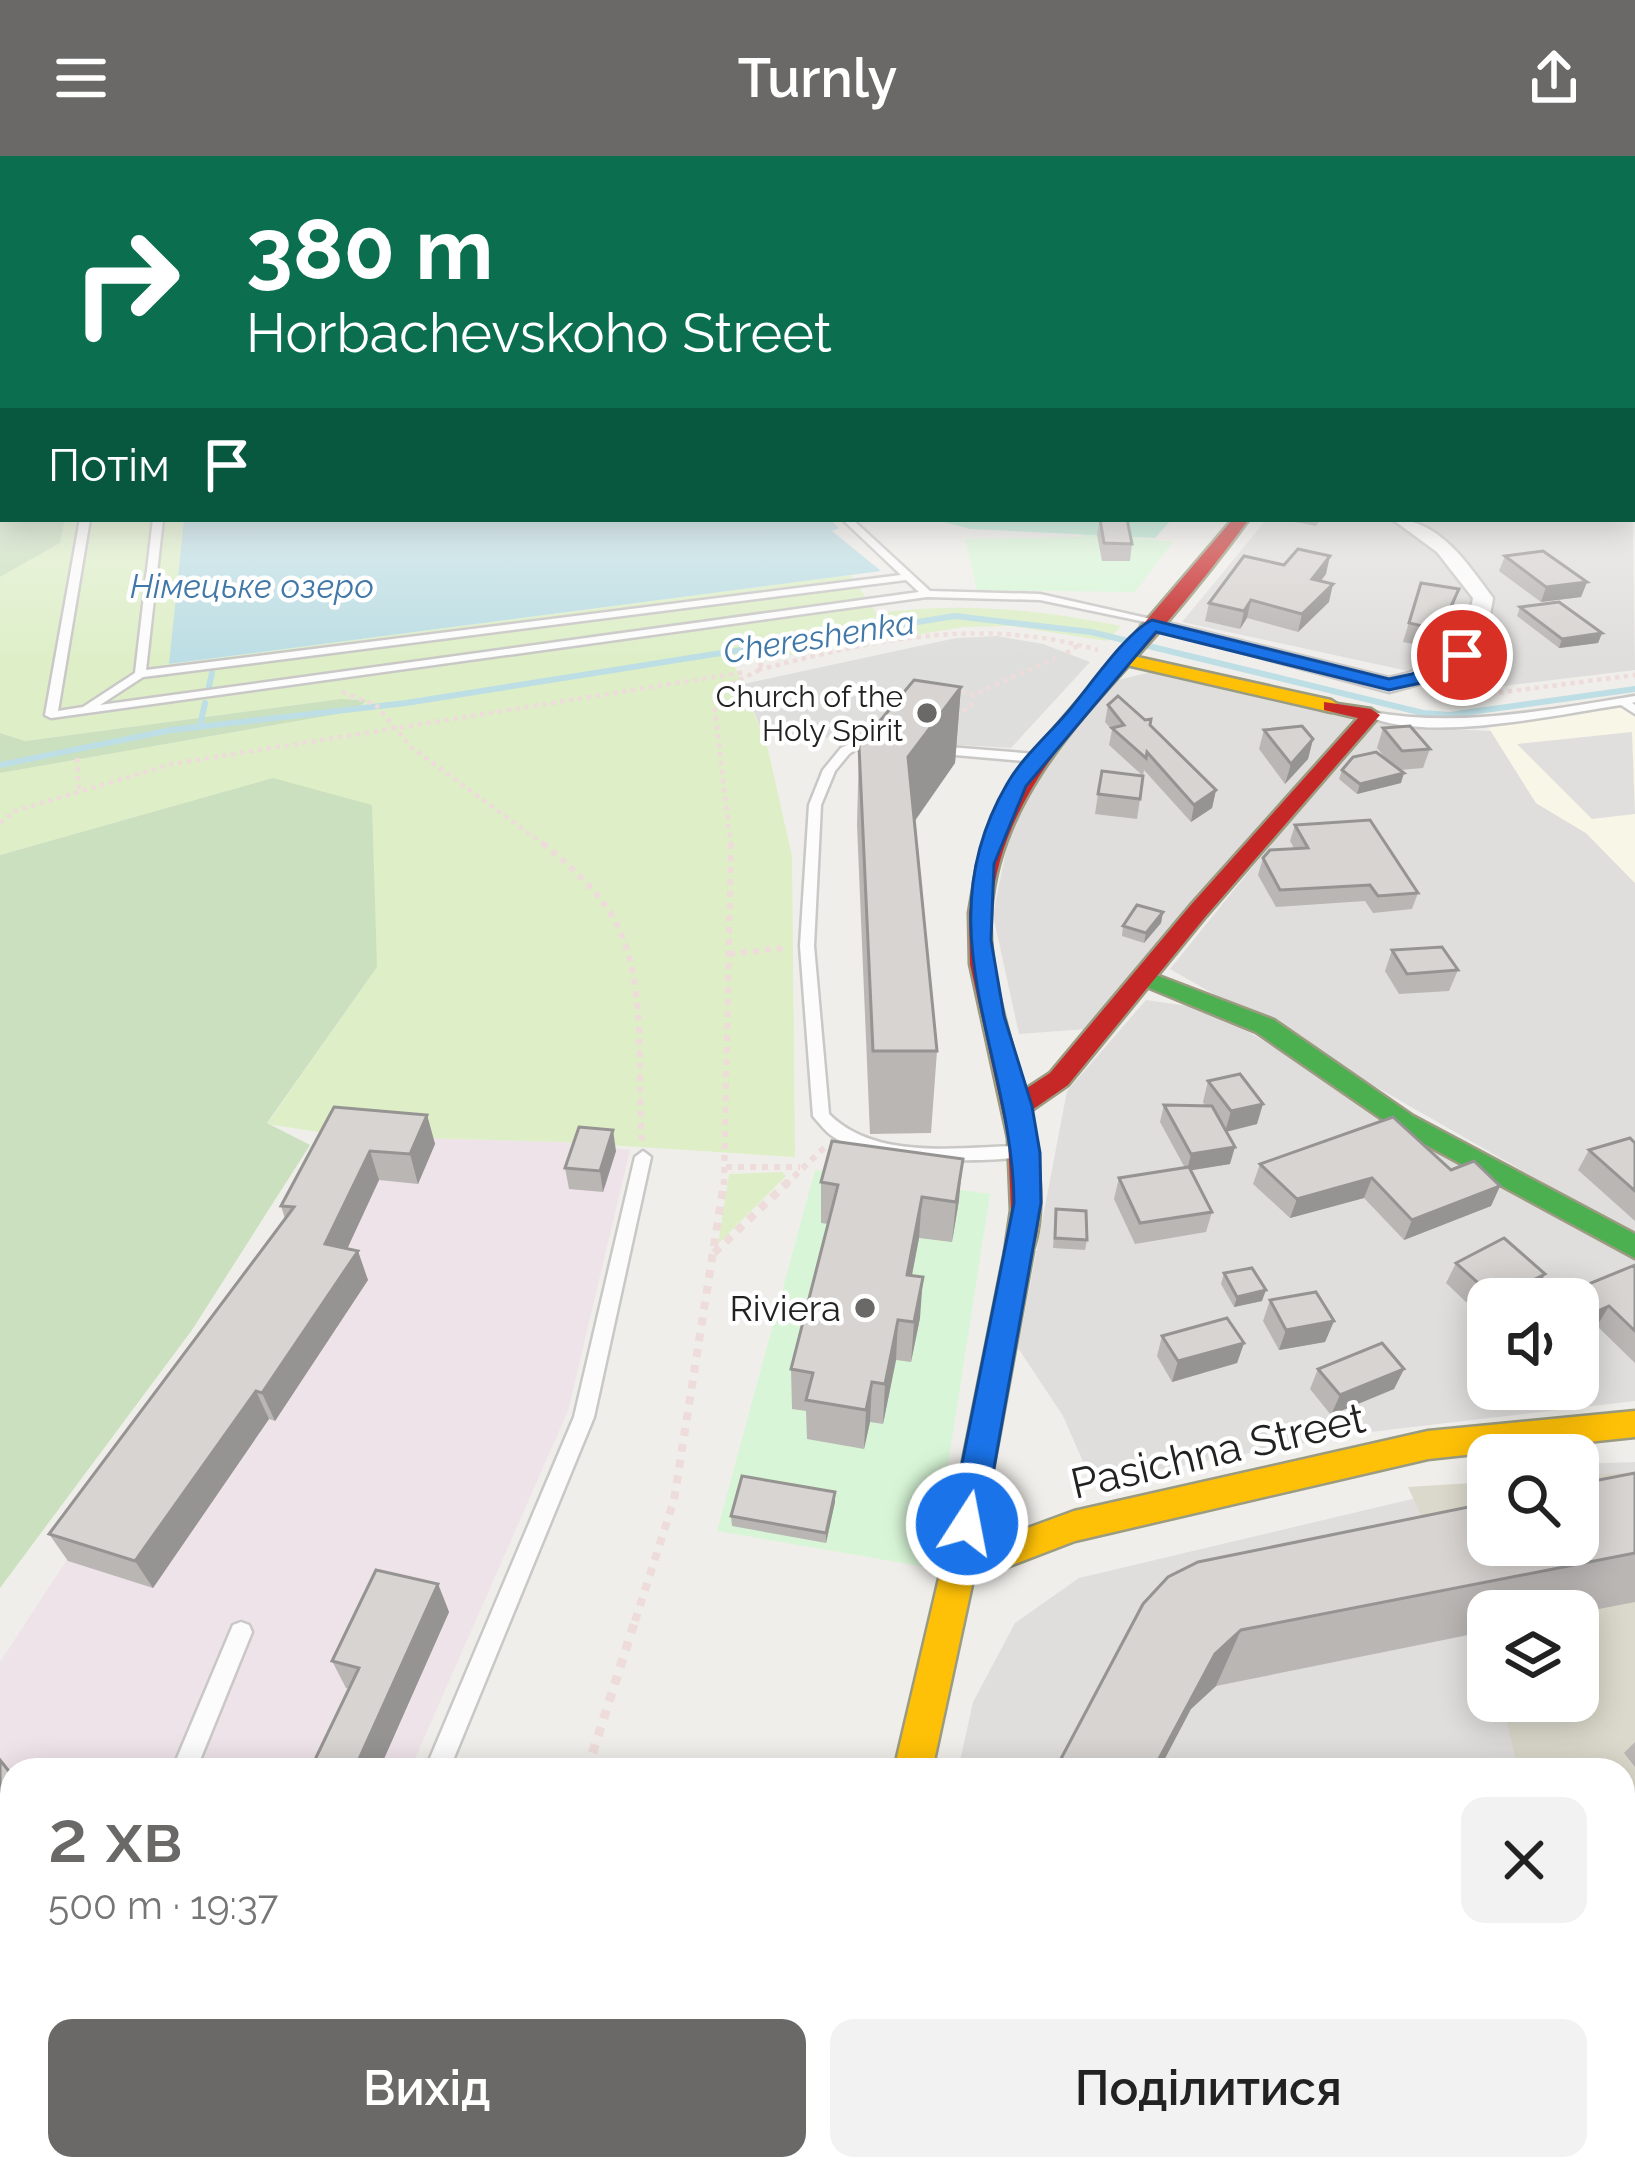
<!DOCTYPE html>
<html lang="uk">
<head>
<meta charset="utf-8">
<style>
	body { margin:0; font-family:Raleway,sans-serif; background:#f2f2f2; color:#222; height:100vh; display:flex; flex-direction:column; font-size:45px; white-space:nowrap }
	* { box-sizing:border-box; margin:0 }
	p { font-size:39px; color:#767676 }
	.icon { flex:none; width:66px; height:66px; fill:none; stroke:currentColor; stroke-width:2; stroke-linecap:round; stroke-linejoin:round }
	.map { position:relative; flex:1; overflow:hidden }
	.drawer { position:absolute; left:0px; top:1602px; width:1635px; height:423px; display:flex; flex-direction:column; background:#fff; border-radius:36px 36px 0 0; box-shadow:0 6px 30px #0003 }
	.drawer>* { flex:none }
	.guide { position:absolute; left:0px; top:0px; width:1635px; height:366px; box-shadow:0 6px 30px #0003; background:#0b6e4f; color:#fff; overflow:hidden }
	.buttons { position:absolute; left:1467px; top:1122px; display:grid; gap:24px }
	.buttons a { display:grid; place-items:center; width:132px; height:132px; border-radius:24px; background:#fff; box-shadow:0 6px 30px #0003; font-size:60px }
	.pin { position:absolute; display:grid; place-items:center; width:102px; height:102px; color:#fff; margin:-51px; border:6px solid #fff; border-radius:50%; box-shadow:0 3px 12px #0007 }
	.me { position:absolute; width:132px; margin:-66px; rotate:11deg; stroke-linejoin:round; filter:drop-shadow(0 0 9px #0008) }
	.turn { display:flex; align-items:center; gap:42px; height:252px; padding:0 48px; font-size:54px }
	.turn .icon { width:156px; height:156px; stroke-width:2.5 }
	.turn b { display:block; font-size:84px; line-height:102px }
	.then { display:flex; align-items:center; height:114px; padding:0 48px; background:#0003; gap:24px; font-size:45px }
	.round { display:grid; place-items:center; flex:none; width:126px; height:126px; border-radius:24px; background:#f2f2f2 }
	.summary { display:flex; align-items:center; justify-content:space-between; height:204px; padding:0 48px }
	h1 { font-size:72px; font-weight:600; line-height:90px; color:#6a6968 }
	.button { display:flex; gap:24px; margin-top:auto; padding:24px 48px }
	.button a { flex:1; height:138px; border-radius:24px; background:#6a6968; color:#fff; font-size:48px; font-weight:600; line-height:138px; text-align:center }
	.button a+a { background:#f2f2f2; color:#222 }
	header { display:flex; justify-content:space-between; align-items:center; height:156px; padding:0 48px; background:#6a6968; color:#fff; font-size:54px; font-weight:600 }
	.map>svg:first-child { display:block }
</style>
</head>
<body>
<header><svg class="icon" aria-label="menu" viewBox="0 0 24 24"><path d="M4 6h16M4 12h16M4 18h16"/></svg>Turnly<svg class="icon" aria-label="share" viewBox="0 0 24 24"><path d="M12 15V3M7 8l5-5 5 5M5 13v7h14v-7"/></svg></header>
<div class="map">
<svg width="1635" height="2024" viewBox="0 0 1635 2024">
	<rect width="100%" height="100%" fill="#f0eeea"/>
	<g fill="#dfdedc" fill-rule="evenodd">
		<path d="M1632,322L1635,514L1486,532L1182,466L1267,363H1632Z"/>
		<path d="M1159,514L1349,559L1354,570L1087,873L1019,878L993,759L1012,665L1063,587L1118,524Z"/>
		<path d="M1372,563L1411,571L1491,575L1536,647L1586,677L1635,727V1079L1170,813Z"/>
		<path d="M1146,844L1209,853L1635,1099V1245L1353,1278L1092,1326L1063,1260L1018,1192L1067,935ZM1488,1143H1578V1233H1488Z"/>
		<path d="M1635,1306V2024H874L876,2013H1623V1614H958L973,1546L1015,1467L1079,1422L1488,1325V1389H1578V1308ZM1488,1455H1578V1545H1488Z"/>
	</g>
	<path fill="#eee3e9" d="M344,980L561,986L630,994L568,1255L410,1614H12L0,1766V1506Z"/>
	<path fill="#f8f7e7" d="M1635,538V727L1586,677L1536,647L1482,561Z"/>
	<path fill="#dededc" d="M997,480L1043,488L1090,506L1011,592L763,578L743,528L956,482Z"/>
	<path fill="#dad9cb" d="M1635,1316V1679L1623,1683V1614H1518L1502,1545H1578V1455H1488V1506L1408,1331L1488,1326V1389H1578V1320Z"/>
	<g fill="#deefc8">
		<path d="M65,363H184L170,508L850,419L877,457C961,446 1039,453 1121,470L1107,485L1012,470L964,471L734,508L767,589L792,700L795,1001L561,986L344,980L267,968L377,811L273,622L0,699V617L326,560L365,544L340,543L25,585L0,577V421L60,387Z"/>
		<path d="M782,1016L786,1020L718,1088L729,1018Z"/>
	</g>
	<g fill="#cbe0be">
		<path d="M0,286L3,363H65L60,387L0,421Z"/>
		<path d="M340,543L366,544L357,554L326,560L0,617V577L25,585Z"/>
		<path d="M273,622L372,649L377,811L267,967L310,989L192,1174L0,1432V699Z"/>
		<path d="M0,1766L12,1781V2013H191L200,2024H0Z"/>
	</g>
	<g fill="#d8f6d7">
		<path d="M1084,376L1173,386L1135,436L977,434L965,383L1081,381Z"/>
		<path d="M815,1014L990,1038L932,1412L717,1375Z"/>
	</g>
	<path fill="#b4e9d1" d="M933,363H1172L1155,382L970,373Z"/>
	<path fill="#e0dfde" d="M1632,576L1635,658L1592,663L1517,588Z"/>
	<path fill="#bcdee4" d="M184,363H830L839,372L832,375L881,415L169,508Z"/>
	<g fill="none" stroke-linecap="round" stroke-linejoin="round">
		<g stroke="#bcdee4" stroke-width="6">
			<path d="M209,530L212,517"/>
			<path d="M200,570L205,547"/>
			<path d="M0,609L171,574L406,547L955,460L1091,476L1423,557L1449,559L1635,533"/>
		</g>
		<defs>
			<g id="lane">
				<path d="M80,363H90L58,555L83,551L135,517L153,363H163L146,514L901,419L842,363H852L930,435L1040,438L1160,465L1155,468L1040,444L927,441L51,562L45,559ZM906,424L919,436L100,549L143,521Z"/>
				<path d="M1635,540V546L1632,547L1635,549V558L1621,549C1554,559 1426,588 1365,559L1371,556C1460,572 1547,554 1635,540Z"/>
				<path d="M880,585L884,586V592L856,593L849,598L835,615L821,649L814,790L829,958C876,1005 959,991 1020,990L1028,996L1026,1000C982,1008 870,1006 832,980C825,975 819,967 813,960L800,790L809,649L823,614L841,592L853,586Z"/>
				<path d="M936,590L1036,598L1042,602L1036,606L932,597V591Z"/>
				<path d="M643,995L651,1001L594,1261L449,1614H425L574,1261L635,1001Z"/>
				<path d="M241,1466L249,1469L252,1476L196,1614H172L233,1469Z"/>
				<path d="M280,2013H308L303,2024H275Z"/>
				<path d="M1091,2013H1119L1115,2024H1087Z"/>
			</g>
			<g id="street">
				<rect x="1632" y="307" width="3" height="12"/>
				<path d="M1392,363C1439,363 1467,407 1493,442C1483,510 1452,520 1389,536L1141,469L1152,463L1389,522C1441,510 1463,496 1473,442L1437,396Z"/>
			</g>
			<g id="fast">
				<path d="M1143,814L1274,864L1413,960L1635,1078V1102L1395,972L1256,876L1135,826L1131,821Z"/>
				<path d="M803,2013H847L846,2024H800Z"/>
			</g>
			<g id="slow">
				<path d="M1124,498L1331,544L1340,550L1331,556L1118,507V499Z"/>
				<path d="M1019,1084L1029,1087L1033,1095L979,1390L1074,1355L1428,1275L1635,1255V1281L1428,1303L1075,1385L973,1424L932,1614H894L941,1414L1005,1095L1009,1087Z"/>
			</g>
			<path id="jam" d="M1233,363H1249C1222,400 1193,436 1163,471C1090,554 1000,637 991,755C987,815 1009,876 1024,934L1050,917L1190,750L1358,562L1324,554V546L1371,553L1380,559L1206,760L1068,929L1029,956C1038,999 1049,1061 1029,1103H1009L1005,1095L1011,1054L1008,982L970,808L969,757L977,710L993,666L1046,582Z"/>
		</defs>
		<use href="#lane" stroke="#c9c8c6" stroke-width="5"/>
		<use href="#street" stroke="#c9c8c6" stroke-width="5"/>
		<use href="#fast" stroke="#9a9b80" stroke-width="5"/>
		<use href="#slow" stroke="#9a9b80" stroke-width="5"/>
		<use href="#jam" stroke="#9a9b80" stroke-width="5"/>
		<g stroke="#eddcda" stroke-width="4.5" stroke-dasharray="4.5 4.5" stroke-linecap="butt">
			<path d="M1066,497L1081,488"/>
			<path d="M758,514C873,484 981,460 1098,494"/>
			<path d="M953,533L973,539L1055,502"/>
			<path d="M342,536L376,549L411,591L546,690"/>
			<path d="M1436,538L1481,539L1635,519"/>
			<path d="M956,561L971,549L973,539"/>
			<path d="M77,602L79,634"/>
			<path d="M0,667L15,655L172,608L745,516"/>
			<path d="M731,690L714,548L722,532L762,513L749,478"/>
		</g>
		<g stroke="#eddcda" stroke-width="6" stroke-dasharray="6 6" stroke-linecap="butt">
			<path d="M543,687C568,709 597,733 614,763C649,825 636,916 642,986"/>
			<path d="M729,798L785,792"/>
			<path d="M726,1011H800"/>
			<path d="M724,1029L731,687"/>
			<path d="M785,1029L826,990"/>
		</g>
		<g stroke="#eddcda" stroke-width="8" stroke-dasharray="8 8" stroke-linecap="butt">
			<path d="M714,1097L788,1026"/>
			<path d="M635,1465L674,1344L724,1026"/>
		</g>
		<g stroke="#eddcda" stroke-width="9" stroke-dasharray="9 9" stroke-linecap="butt">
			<path d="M587,1614L636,1462"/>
			<path d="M0,1862L12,1876"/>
			<path d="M117,2013L125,2024"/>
			<path d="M636,2013L639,2024"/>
			<path d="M433,2024L438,2013"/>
		</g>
		<use href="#lane" fill="#fdfcfc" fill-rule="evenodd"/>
		<use href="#street" fill="#fdfcfc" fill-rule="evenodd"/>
		<use href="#fast" fill="#4caf50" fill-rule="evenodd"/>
		<use href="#slow" fill="#ffc107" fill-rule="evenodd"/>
		<use href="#jam" fill="#c62828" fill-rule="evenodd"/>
	</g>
	<g fill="#b9b6b4">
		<path d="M1100,363L1132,388L1130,405H1102L1097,379Z"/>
		<path d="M1290,363H1320L1316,370L1290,365Z"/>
		<path d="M1505,400L1587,426L1581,441L1541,446L1499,415Z"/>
		<path d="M1326,418L1321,425L1329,446L1298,476L1247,462L1240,473L1205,465L1209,447Z"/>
		<path d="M1421,427L1453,451L1434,492L1403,486Z"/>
		<path d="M1520,451L1602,477L1598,487L1559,492L1517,460Z"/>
		<path d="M961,531L955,607L915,665L937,895L931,977L870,978L857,669L859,590Z"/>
		<path d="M1108,549L1145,564L1150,569L1216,634L1212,652L1191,666L1144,614L1143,620L1109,589L1112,574L1105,566Z"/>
		<path d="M1383,572L1430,593L1423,612L1400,614L1401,627L1357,638L1339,623L1342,614L1386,603L1377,592Z"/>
		<path d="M1264,574L1313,583L1308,603L1285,628L1259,593Z"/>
		<path d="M1098,638L1140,643L1137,663L1095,658Z"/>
		<path d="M1295,669L1418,737L1412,753L1373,757L1365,745L1276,751L1258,719L1263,702L1294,692L1290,685Z"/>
		<path d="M1163,756L1161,767L1144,787L1122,780L1123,770Z"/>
		<path d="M1392,794L1458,814L1449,835L1399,838L1385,815Z"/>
		<path d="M1208,925L1257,968L1226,976L1230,1008L1191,1014L1212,1056L1206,1076L1135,1088L1114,1043L1119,1022L1185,1012L1160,966L1164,949L1205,950L1203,946Z"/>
		<path d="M427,959L435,988L418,1028L379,1024L347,1093L368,1124L275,1265L269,1263L153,1432L68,1405L49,1378L285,1063L281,1050Z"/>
		<path d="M1635,987V1065L1578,1014L1589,994Z"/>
		<path d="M616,995L603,1036L569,1033L565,1012Z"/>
		<path d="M1260,1008L1451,1014L1500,1030L1491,1050L1404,1084L1364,1042L1290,1062L1253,1028Z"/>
		<path d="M821,1026L959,1044L952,1086L919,1082L912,1120L920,1162L911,1206L896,1204L883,1268L870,1266L864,1293L807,1283L806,1255L792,1253L791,1213L828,1068L821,1067Z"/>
		<path d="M1056,1053L1087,1084L1085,1094L1053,1092Z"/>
		<path d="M1456,1107L1545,1118L1533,1139L1525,1143H1488V1162L1485,1164L1446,1127Z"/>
		<path d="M1635,1109V1207L1597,1170L1579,1177L1578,1143H1565L1569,1136Z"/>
		<path d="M1224,1117L1262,1145L1234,1151L1221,1128Z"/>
		<path d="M1270,1144L1334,1165L1325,1186L1279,1194L1263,1165Z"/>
		<path d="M1162,1180L1244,1187L1237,1207L1172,1226L1157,1200Z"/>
		<path d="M1318,1213H1404L1394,1233L1331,1259L1310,1233Z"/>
		<path d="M1635,1317V1446L1578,1457V1455H1488V1475L1216,1530L1191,1553L1143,1448Z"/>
		<path d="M835,1336V1346L826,1387L732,1370L731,1360Z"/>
		<path d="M438,1428L449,1456L379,1614H310L349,1533L346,1532L332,1505Z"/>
		<path d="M1635,1586V1611L1624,1597Z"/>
		<path d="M1151,2013H1378L1373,2024H1165Z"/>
	</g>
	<g fill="#969492">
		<path d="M1330,400L1326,418L1308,441L1312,423Z"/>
		<path d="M1587,426L1581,441L1541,446L1546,431Z"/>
		<path d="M1333,428L1329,446L1298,476L1302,458Z"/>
		<path d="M1459,433L1453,451L1434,492L1440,474Z"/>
		<path d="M1251,444L1247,462L1240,473L1244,455Z"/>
		<path d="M1602,477L1598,487L1559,492L1562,483Z"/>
		<path d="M961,531L955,607L904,680L908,601Z"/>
		<path d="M1313,583L1308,603L1285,628L1291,608Z"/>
		<path d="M1404,617L1401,627L1357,638L1360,628Z"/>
		<path d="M1216,634L1212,652L1191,666L1194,649Z"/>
		<path d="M1163,756L1161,767L1144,787L1146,777Z"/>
		<path d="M1263,948L1257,968L1225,976L1231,955Z"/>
		<path d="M427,959L435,988L418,1028L410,998Z"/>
		<path d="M613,974L616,995L603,1036L600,1015Z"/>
		<path d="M1235,991L1230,1008L1187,1015L1191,998Z"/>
		<path d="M370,995L379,1024L336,1117L325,1088Z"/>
		<path d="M963,1003L959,1044L952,1086L956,1046Z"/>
		<path d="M1372,1022L1364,1042L1290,1062L1297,1043Z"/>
		<path d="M1500,1030L1491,1050L1404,1084L1412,1064Z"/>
		<path d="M922,1041L919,1082L904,1159L907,1119Z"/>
		<path d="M358,1095L368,1124L275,1265L262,1237Z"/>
		<path d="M1545,1118L1533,1139L1525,1143H1496Z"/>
		<path d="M923,1121L920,1162L911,1206L914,1166Z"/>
		<path d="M1266,1134L1262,1145L1234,1151L1237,1141Z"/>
		<path d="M1609,1150L1597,1170L1579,1177L1591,1158Z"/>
		<path d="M898,1164L896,1204L883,1268L885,1228Z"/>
		<path d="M1334,1165L1325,1186L1279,1194L1286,1174Z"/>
		<path d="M1244,1187L1237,1207L1172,1226L1178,1205Z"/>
		<path d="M1404,1213L1394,1233L1331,1259L1340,1239Z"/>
		<path d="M872,1226L870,1266L864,1293L866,1254Z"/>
		<path d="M256,1235L269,1263L153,1432L135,1405Z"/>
		<path d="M835,1336V1346L826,1387V1377Z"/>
		<path d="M438,1428L449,1456L379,1614H354Z"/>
		<path d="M1241,1474L1216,1530L1191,1553L1159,1614H1153L1215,1498Z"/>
	</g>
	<g fill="#d7d4d1" stroke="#969492" stroke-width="3">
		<path d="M1100,363H1127L1132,388L1104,387Z"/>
		<path d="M1298,393L1330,400L1312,423L1333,428L1302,458L1251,444L1244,455L1209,447L1244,400L1284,409Z"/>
		<path d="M1543,395L1587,426L1546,431L1505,400Z"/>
		<path d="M1421,427L1459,433L1440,474L1409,467Z"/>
		<path d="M1559,446L1602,477L1562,483L1520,451Z"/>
		<path d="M914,524L961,531L908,601L937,895H873L859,590Z"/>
		<path d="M1118,540L1145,564L1151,563L1150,569L1216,634L1194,649L1147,596L1146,602L1112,572L1124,569L1108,549Z"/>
		<path d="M1302,570L1313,583L1291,608L1264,574Z"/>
		<path d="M1410,570L1430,593L1402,595L1383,572Z"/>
		<path d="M1376,596L1404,617L1360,628L1342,614L1353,601Z"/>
		<path d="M1102,615L1143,620L1140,643L1098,638Z"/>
		<path d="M1370,664L1418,737L1378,740L1370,729L1280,734L1263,702L1270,694L1308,692L1295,669Z"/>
		<path d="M1137,749L1163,756L1146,777L1123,770Z"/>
		<path d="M1442,791L1458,814L1407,818L1392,794Z"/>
		<path d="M1240,918L1263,948L1231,955L1208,925Z"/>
		<path d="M1164,949L1212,950L1235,991L1191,998Z"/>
		<path d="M334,951L427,959L410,998L370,995L325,1088L358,1095L262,1237L256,1235L135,1405L49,1378L294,1051L281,1050Z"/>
		<path d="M1393,961L1451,1014L1474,1005L1500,1030L1412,1064L1372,1022L1297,1043L1260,1008Z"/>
		<path d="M579,971L613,974L600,1015L565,1012Z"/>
		<path d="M1630,982L1635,987V1035L1589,994Z"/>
		<path d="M832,985L963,1003L956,1046L922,1041L907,1119L923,1121L914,1166L898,1164L885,1228L872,1226L866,1254L806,1244L813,1217L791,1213L838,1029L821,1026Z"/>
		<path d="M1189,1011L1212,1056L1140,1067L1119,1022Z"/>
		<path d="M1056,1053L1086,1055L1087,1084L1055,1082Z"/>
		<path d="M1504,1082L1545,1118L1496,1143L1456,1107Z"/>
		<path d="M1635,1109V1175L1609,1150L1591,1158L1569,1136Z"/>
		<path d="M1252,1112L1266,1134L1237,1141L1224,1117Z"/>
		<path d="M1316,1136L1334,1165L1286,1174L1270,1144Z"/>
		<path d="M1227,1162L1244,1187L1178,1205L1162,1180Z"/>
		<path d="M1382,1187L1404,1213L1340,1239L1318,1213Z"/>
		<path d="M1635,1317V1397L1241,1474L1215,1498L1153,1614H1055L1143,1448L1168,1421L1198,1406L1488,1347V1389H1578V1328Z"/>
		<path d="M742,1320L835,1336L826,1377L731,1360Z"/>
		<path d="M376,1414L438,1428L354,1614H310L359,1512L332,1505Z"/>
		<path d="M0,1604L12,1619V1782L0,1766Z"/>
		<path d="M1233,2013H1378L1373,2024H1228Z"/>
	</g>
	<linearGradient id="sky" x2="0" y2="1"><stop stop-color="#96c5e6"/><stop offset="0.44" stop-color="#f8f7f6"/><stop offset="1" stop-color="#f8f7f6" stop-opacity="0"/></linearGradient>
	<rect width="1635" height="502" fill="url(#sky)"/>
	<path fill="#1a73e8" stroke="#114b97" stroke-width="3" d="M1152,464L1389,523L1412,518L1456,495L1471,499L1425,526L1389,534L1156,476L1026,630L994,708L991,784L1004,860L1032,950L1040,997L1041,1047L984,1368L979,1379L967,1383L955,1379L950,1368L1014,1047C1013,899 922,773 1007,628C1021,603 1047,580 1066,558C1087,534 1126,476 1152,464Z"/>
	<g fill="#6a6968" stroke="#fff" stroke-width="4.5">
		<circle cx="927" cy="557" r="12"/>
		<circle cx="865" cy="1152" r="12"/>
	</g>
	<g text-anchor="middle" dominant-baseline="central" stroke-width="9" stroke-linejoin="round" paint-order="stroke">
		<g font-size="30" fill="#222" stroke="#fff" text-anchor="end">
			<text x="903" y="540">Church of the<tspan x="903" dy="34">Holy Spirit</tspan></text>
		</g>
		<g font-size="33" font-style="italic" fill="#4178a8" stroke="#fff">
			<text x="252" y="430">Німецьке озеро</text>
			<text transform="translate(819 481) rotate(-9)">Chereshenka</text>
		</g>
		<g font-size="36" fill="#222" stroke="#fff" text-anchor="end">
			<text x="841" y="1152">Riviera</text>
		</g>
		<g font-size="42" fill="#222" stroke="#fff">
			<text transform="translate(1218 1295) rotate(-13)">Pasichna Street</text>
		</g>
	</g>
</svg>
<div class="buttons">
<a><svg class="icon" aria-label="sound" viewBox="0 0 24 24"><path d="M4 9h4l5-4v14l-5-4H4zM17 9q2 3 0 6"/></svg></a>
<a><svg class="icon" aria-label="search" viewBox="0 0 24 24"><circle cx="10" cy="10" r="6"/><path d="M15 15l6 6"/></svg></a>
<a><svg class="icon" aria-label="layers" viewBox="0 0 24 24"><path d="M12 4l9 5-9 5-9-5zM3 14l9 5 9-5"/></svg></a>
</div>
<div class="pin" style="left:1462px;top:499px;background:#d93025"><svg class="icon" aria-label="arrive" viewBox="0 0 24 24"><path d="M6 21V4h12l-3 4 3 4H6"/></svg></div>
<svg class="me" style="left:967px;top:1368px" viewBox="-20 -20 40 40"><circle r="17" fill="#1a73e8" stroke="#fff" stroke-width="3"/><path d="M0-11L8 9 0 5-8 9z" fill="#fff"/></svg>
<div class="guide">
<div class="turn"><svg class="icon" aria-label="right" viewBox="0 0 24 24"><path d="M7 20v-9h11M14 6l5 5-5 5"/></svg><div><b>380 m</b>Horbachevskoho Street</div></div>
<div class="then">Потім<svg class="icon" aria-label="arrive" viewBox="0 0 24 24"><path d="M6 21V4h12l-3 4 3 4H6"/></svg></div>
</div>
<section class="drawer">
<div class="summary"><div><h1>2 хв</h1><p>500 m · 19:37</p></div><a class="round"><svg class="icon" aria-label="close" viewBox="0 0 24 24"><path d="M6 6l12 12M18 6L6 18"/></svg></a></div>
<div class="button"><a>Вихід</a><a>Поділитися</a></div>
</section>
</div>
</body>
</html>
